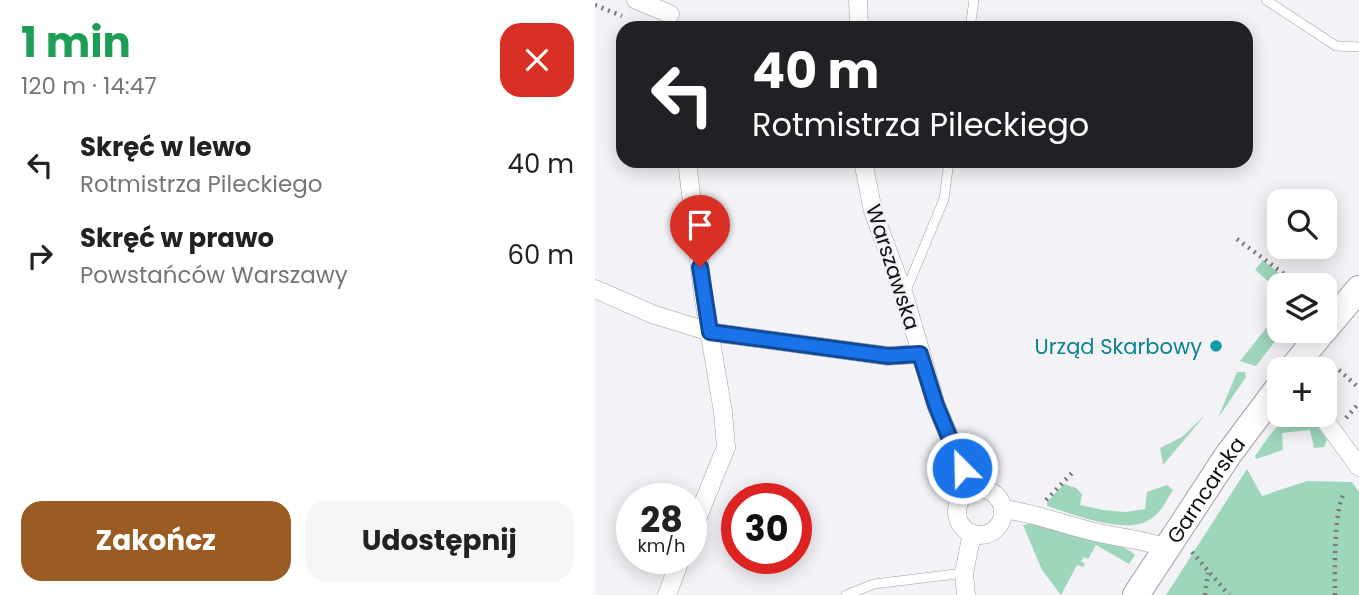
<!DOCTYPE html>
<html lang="pl">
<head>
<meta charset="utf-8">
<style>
	body { margin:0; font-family:Poppins,sans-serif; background:#f6f6f6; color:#222; height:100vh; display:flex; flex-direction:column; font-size:26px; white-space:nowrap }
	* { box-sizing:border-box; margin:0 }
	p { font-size:23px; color:#767676 }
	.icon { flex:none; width:38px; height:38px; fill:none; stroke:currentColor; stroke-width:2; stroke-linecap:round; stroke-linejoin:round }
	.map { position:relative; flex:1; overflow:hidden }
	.details { display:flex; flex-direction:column; background:#fff; width:595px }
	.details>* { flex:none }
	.top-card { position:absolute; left:21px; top:21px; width:637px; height:147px; border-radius:21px; box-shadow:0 4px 18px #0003; background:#202124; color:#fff; overflow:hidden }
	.fabs { position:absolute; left:672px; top:189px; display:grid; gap:14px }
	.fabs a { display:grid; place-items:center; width:70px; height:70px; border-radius:14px; background:#fff; box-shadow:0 4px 18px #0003; font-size:35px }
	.speed { position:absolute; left:21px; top:483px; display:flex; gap:14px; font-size:35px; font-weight:700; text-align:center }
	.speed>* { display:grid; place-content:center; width:91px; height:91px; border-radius:50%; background:#fff; box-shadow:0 4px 18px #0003; line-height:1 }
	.speed small { font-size:18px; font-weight:400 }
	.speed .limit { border:10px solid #d22; background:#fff; color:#111 }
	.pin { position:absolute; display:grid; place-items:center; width:60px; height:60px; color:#fff; margin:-72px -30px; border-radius:50% 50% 50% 0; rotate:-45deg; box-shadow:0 0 7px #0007 }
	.pin .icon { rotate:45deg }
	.me { position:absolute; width:77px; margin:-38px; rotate:337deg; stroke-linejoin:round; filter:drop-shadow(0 0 5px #0008) }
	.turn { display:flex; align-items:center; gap:24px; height:147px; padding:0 21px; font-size:32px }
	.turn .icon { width:91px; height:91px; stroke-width:2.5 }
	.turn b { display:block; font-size:49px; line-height:60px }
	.round { display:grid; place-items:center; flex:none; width:74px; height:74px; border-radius:21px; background:#f6f6f6 }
	.overview { display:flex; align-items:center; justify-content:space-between; height:119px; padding:0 21px }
	h1 { font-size:42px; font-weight:700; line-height:52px; color:#1e9e55 }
	.cta { display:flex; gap:14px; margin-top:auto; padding:14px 21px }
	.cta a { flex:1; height:80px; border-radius:21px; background:#9a5c22; color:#fff; font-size:28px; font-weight:700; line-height:80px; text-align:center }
	.cta a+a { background:#f6f6f6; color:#222 }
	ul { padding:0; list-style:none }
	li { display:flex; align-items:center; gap:21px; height:91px; padding:0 21px }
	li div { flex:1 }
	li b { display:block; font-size:26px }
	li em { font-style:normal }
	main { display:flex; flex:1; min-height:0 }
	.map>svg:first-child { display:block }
</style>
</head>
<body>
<main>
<section class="details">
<div class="overview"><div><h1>1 min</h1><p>120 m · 14:47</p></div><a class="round" style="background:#d93025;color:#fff"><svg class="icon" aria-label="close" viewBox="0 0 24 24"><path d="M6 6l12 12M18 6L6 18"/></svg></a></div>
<ul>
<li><svg class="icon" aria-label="left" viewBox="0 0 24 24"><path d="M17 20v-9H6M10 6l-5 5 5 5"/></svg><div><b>Skręć w lewo</b><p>Rotmistrza Pileckiego</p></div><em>40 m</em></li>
<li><svg class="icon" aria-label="right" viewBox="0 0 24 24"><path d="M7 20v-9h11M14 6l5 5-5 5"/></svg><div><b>Skręć w prawo</b><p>Powstańców Warszawy</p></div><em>60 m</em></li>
</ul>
<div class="cta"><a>Zakończ</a><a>Udostępnij</a></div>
</section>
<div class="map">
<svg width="764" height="595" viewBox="0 0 764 595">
	<rect width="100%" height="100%" fill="#f3f2f6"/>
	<g fill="#9dd6bb">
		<path d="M668,260L699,285H684V290L660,270Z"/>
		<path d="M684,312V331H688L661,366L645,361Z"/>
		<path d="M642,372H650L651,377L623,418Z"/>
		<path d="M611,414L568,465L565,448L587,437Z"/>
		<path d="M712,416L721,424L732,440L729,447L719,448L715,430L687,433L688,450L661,459L660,456C673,439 684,414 708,419Z"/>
		<path d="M652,469L667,496L712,481L757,482L764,492V595H571Z"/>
		<path d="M469,484L481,488L487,494L485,505L508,510L531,512L550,509L552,492L572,485L578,490C571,501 566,513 554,520C531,535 477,514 452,506V502Z"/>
		<path d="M434,524C457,527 525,539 540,555L534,564L501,545L493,559L489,557L486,561L490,564L488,567L482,565L466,595L447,570L428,525Z"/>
	</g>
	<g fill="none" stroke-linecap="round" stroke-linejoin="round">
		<defs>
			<g id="lane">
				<path d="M671,0L741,46L764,47"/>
				<path d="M375,28L379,0"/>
				<path d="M310,293L349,199L354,161"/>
				<path d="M251,595L279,584L369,573"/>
			</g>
			<g id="street">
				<path d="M41,0L75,14"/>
				<path d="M263,0L264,28"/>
				<path d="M92,161L108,294L128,412L131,447L96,534"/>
				<path d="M268,161L278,211L309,295L341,405L377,491"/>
				<path d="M0,289L57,314L115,332L293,356L325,354"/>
				<path d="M726,415L764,467"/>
				<circle cx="385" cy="512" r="23"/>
				<path d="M408,509C440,513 469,525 500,532C524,538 548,539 571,548"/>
				<path d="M72,595L86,558"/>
				<path d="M371,595L369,573L377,533"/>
			</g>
			<g id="secondary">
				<path d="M730,329L764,289"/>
				<path d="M697,369L728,331"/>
				<path id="s1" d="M541,595L633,455L684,387"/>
			</g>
		</defs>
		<use href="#lane" stroke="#a19fa3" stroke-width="10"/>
		<use href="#street" stroke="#a19fa3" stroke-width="19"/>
		<use href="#secondary" stroke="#a19fa3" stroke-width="28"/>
		<g stroke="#78787a" stroke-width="4.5" stroke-dasharray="2 5" stroke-linecap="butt">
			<path d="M0,5L27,16"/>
			<path d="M642,239L704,285"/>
			<path d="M744,370L764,388"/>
			<path d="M751,418L764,403"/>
			<path d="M451,500L478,472"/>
			<path d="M597,552L634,595"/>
			<path d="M610,595L613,573"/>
			<path d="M740,595C740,573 738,508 750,492"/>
		</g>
		<use href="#lane" stroke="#fff" stroke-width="9"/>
		<use href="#street" stroke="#fff" stroke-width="18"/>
		<use href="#secondary" stroke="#fff" stroke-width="26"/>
	</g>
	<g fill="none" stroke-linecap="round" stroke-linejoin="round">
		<defs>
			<path id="route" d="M105,267L115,332L293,356L325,354L341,405L367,468"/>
		</defs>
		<use href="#route" stroke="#114b97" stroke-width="18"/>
		<use href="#route" stroke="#1a73e8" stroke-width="12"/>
	</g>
	<circle fill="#0f9aa8" stroke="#f3f2f6" stroke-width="2.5" cx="621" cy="346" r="7"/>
	<g text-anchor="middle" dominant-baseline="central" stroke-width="5" stroke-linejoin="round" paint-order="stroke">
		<g font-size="21" fill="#121213" stroke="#f3f2f6">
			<text transform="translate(298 267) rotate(72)">Warszawska</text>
			<text stroke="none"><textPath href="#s1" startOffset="126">Garncarska</textPath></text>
		</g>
		<g font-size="21" fill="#0d838f" stroke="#f3f2f6" text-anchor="end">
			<text x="607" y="346">Urząd Skarbowy</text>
		</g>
	</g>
</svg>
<div class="fabs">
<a><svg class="icon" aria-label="search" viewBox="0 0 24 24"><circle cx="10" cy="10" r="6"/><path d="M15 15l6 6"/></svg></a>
<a><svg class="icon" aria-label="layers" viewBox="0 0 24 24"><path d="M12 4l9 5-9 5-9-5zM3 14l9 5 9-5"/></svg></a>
<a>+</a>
</div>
<div class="speed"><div>28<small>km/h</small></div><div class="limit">30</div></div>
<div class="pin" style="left:105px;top:267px;background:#d93025"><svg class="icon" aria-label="arrive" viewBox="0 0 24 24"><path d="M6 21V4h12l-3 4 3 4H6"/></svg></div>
<svg class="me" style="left:367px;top:468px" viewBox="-20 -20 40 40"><circle r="17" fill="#1a73e8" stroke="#fff" stroke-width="3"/><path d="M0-11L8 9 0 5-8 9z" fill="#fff"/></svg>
<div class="top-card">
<div class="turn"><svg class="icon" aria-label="left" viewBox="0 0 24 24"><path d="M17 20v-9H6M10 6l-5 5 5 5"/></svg><div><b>40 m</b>Rotmistrza Pileckiego</div></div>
</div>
</div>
</main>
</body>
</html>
